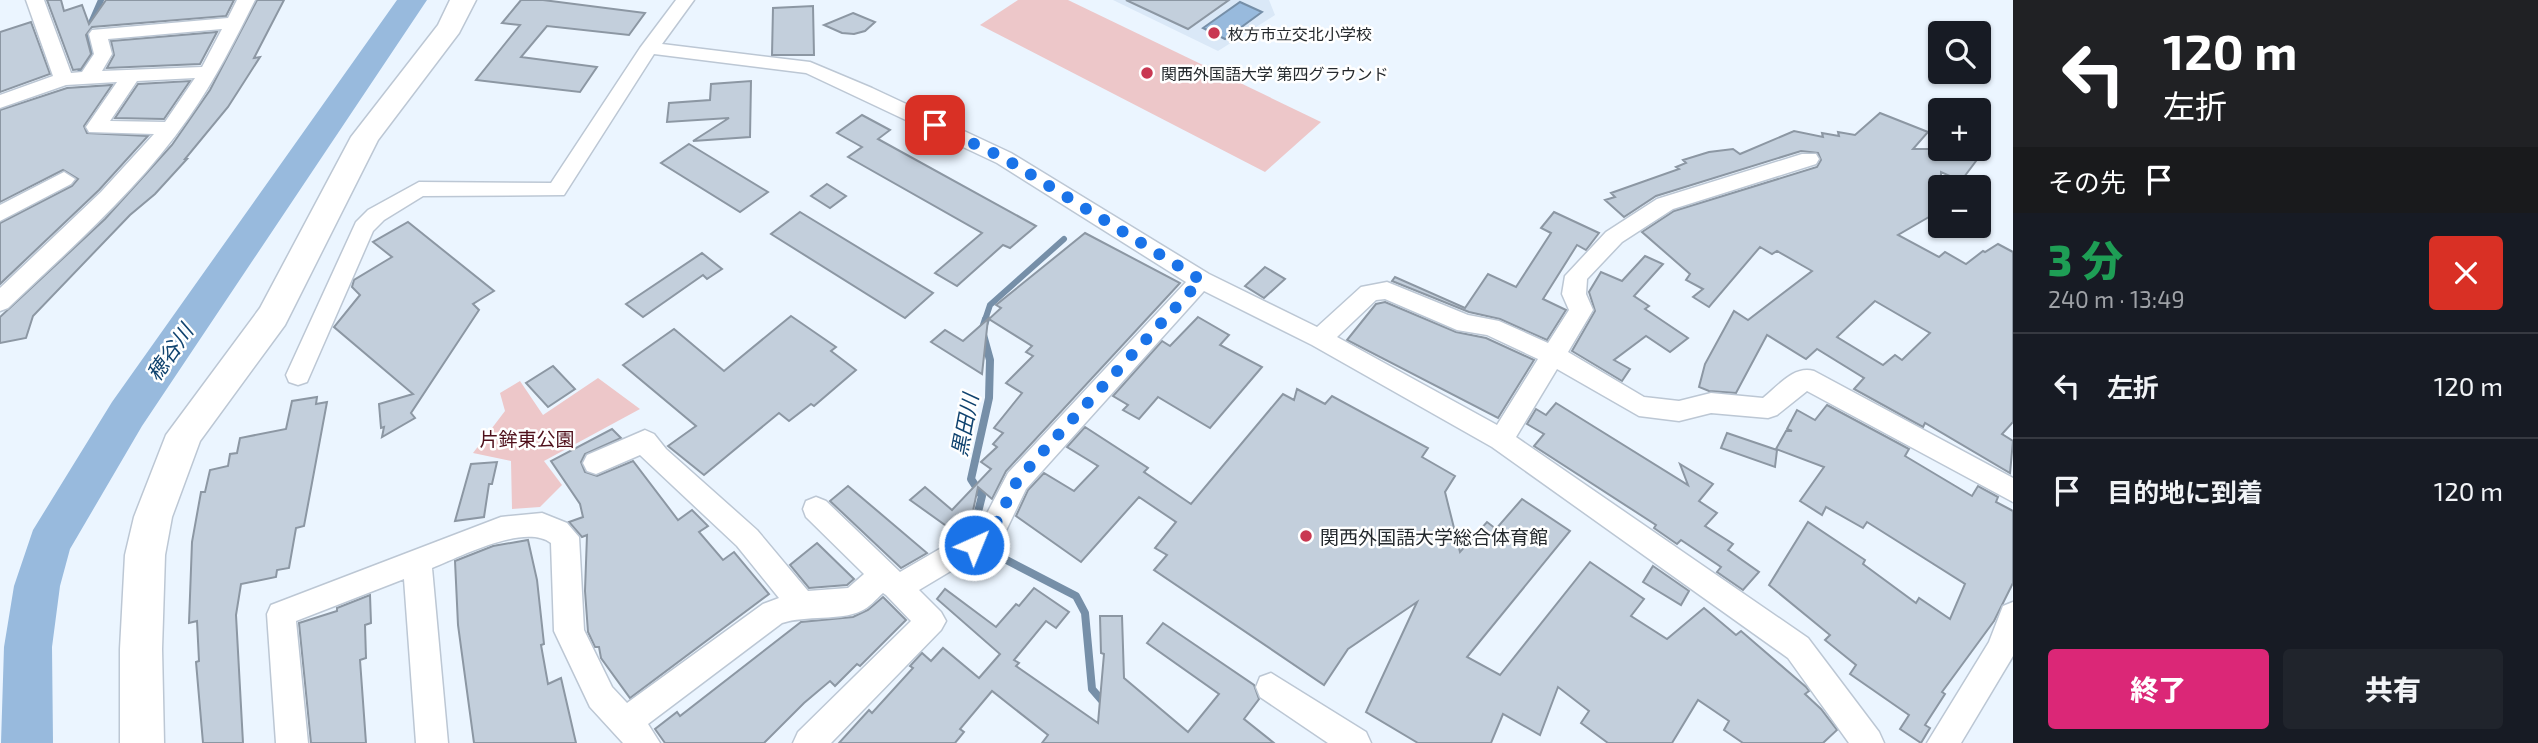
<!DOCTYPE html>
<html lang="ja">
<head>
<meta charset="utf-8">
<style>
	body { margin:0; font-family:"Exo 2","Noto Sans JP",sans-serif; background:#20242c; color:#f1f3f6; height:100vh; display:flex; flex-direction:column; font-size:26px; white-space:nowrap }
	* { box-sizing:border-box; margin:0 }
	p { font-size:23px; color:#9ea1a6 }
	.icon { flex:none; width:38px; height:38px; fill:none; stroke:currentColor; stroke-width:2; stroke-linecap:round; stroke-linejoin:round }
	.map { position:relative; flex:1; overflow:hidden }
	.panel { display:flex; flex-direction:column; background:#171b24; width:525px }
	.panel>* { flex:none }
	.hud { background:#202124; color:#fff; overflow:hidden }
	.buttons { position:absolute; left:1928px; top:21px; display:grid; gap:14px }
	.buttons a { display:grid; place-items:center; width:63px; height:63px; border-radius:7px; background:#171b24; box-shadow:0 2px 5px #0004; font-size:35px }
	.pin { position:absolute; display:grid; place-items:center; width:60px; height:60px; color:#fff; margin:-30px; border-radius:14px; box-shadow:0 4px 10px #0006 }
	.me { position:absolute; width:77px; margin:-38px; rotate:44deg; stroke-linejoin:round; filter:drop-shadow(0 0 5px #0008) }
	.turn { display:flex; align-items:center; gap:24px; height:147px; padding:0 35px; font-size:32px }
	.turn .icon { width:91px; height:91px; stroke-width:2.5 }
	.turn b { display:block; font-size:49px; line-height:60px }
	.then { display:flex; align-items:center; height:66px; padding:0 35px; background:#0003; gap:14px; font-size:26px }
	.round { display:grid; place-items:center; flex:none; width:74px; height:74px; border-radius:7px; background:#20242c }
	.summary { display:flex; align-items:center; justify-content:space-between; height:119px; padding:0 35px }
	h1 { font-size:42px; font-weight:800; line-height:52px; color:#1e9e55 }
	.action { display:flex; gap:14px; margin-top:auto; padding:14px 35px }
	.action a { flex:1; height:80px; border-radius:7px; background:#db2777; color:#fff; font-size:28px; font-weight:800; line-height:80px; text-align:center }
	.action a+a { background:#20242c; color:#f1f3f6 }
	ul { padding:0; list-style:none }
	li { display:flex; align-items:center; gap:21px; height:105px; padding:0 35px; border-top:2px solid #363941 }
	li div { flex:1 }
	li b { display:block; font-size:26px }
	li em { font-style:normal }
	main { display:flex; flex:1; min-height:0 }
	.map>svg:first-child { display:block }
</style>
</head>
<body>
<main>
<div class="map">
<svg width="2013" height="743" viewBox="0 0 2013 743">
	<rect width="100%" height="100%" fill="#ebf5ff"/>
	<path fill="#dae8f7" d="M1113,0H1269L1275,15L1218,51Z"/>
	<g fill="#edc7c9">
		<path d="M1018,0H1068L1321,122L1265,172L980,25Z"/>
		<path d="M598,378L640,409L544,461L562,485L540,507L512,509L511,461L473,453L505,411L500,393L520,381L543,415Z"/>
	</g>
	<path fill="#98badd" stroke="#768fa8" stroke-width="2" d="M1240,2L1262,12L1225,39L1203,28Z"/>
	<g fill="none" stroke-linecap="round" stroke-linejoin="round">
		<g stroke="#768fa8" stroke-width="6">
			<path d="M80,72L91,58L87,32L101,0"/>
			<path d="M985,320L990,305L1064,239"/>
		</g>
		<path stroke="#768fa8" stroke-width="8" d="M986,319L982,331L990,360L989,398L971,479L982,496L975,524L995,554L1076,596L1085,613L1092,689L1105,704"/>
		<path fill="#98badd" fill-rule="evenodd" d="M397,0H427L142,426L70,549L60,586L52,647L53,743H1L4,647L14,586L33,530L112,402Z"/>
	</g>
	<g fill="#c3cfdc" stroke="#8c97a3" stroke-width="2" fill-rule="evenodd">
		<path d="M47,0H61L64,11L82,5L89,24L106,0H234L226,16L92,27L86,35L91,54L81,69L73,70Z"/>
		<path d="M257,0H284L254,58L260,57L228,107L185,159H187L155,194L130,215L33,316L26,338L0,343V317L105,219L172,145L210,90Z"/>
		<path d="M521,0H543L645,13L629,35L547,26L521,57L597,67L580,92L476,80L520,25L502,23Z"/>
		<path d="M1126,0H1229L1188,29Z"/>
		<path d="M813,6L814,55H772L773,8Z"/>
		<path d="M853,13L875,22L865,31L854,34L842,33L824,25Z"/>
		<path d="M31,22L50,74L0,92V32Z"/>
		<path d="M217,32L200,64L107,68L114,55L111,41Z"/>
		<path d="M190,81L164,119L115,118L138,84Z"/>
		<path d="M751,81L750,137L693,141L729,118L667,122L669,103L710,100L711,84Z"/>
		<path d="M112,85L84,126L87,133L148,136L99,190L0,284V223L72,186L78,179L63,170L0,202V110L67,88Z"/>
		<path d="M1880,113L1928,132L1913,149H1971L1982,153L1961,181L1941,172V210L1898,235L1939,257L1945,252L1966,264L1983,251L1985,252L1998,244L2013,252V422L2002,434L2013,441L2010,473L1925,423L1923,427L1854,389L1864,378L1817,349L1806,359L1767,335L1736,393L1709,391L1699,387L1705,364L1734,311L1748,320L1812,271L1777,251L1772,254L1760,247L1709,307L1693,297L1703,289L1686,280L1690,274L1642,232L1674,211L1817,167L1821,160L1818,153L1801,151L1656,196L1624,217L1605,200L1615,197L1611,193L1679,169L1676,167L1686,163L1683,160L1709,152L1733,149L1740,154L1794,131L1823,137L1822,133L1839,136L1838,132L1855,135ZM1875,301L1930,333L1902,360L1895,355L1883,365L1837,337Z"/>
		<path d="M862,115L890,130L878,139L1036,226L1010,248L1003,245L957,286L935,273L982,233L848,157L862,147L837,133Z"/>
		<path d="M689,144L768,192L740,212L661,163Z"/>
		<path d="M827,184L846,196L830,208L811,196Z"/>
		<path d="M800,212L933,293L905,318L771,234Z"/>
		<path d="M1554,212L1599,233L1586,250L1577,245L1543,299L1566,310L1547,340L1500,319L1469,312L1392,281L1395,277L1465,308L1488,274L1516,287L1551,233L1541,228Z"/>
		<path d="M408,222L494,291L473,304L479,310L411,413L415,418L382,437L384,427L381,428L379,404L413,394L334,327L360,295L352,287L354,280L392,257L373,242Z"/>
		<path d="M1085,233L1180,283L1006,471L992,499L978,487L970,525L972,527L959,535L910,500L925,487L952,510L991,469L981,462L997,447L993,444L1003,433L994,428L1022,393L1006,383L1033,356L1026,352L1032,346L989,319L1001,308L996,305Z"/>
		<path d="M702,253L722,269L707,279L703,275L643,317L626,304Z"/>
		<path d="M1645,256L1663,264L1634,296L1649,306L1645,309L1688,338L1670,352L1646,336L1614,360L1630,369L1622,381L1572,351L1595,311L1589,292L1601,272L1622,281Z"/>
		<path d="M1265,267L1285,279L1264,298L1245,286Z"/>
		<path d="M1385,302L1456,332L1486,338L1534,360L1498,418L1347,340L1376,304Z"/>
		<path d="M791,316L836,347L831,351L856,370L814,406L811,404L789,421L779,413L704,475L668,446L696,426L623,365L674,329L724,371Z"/>
		<path d="M1198,317L1229,335L1220,345L1262,367L1210,428L1158,397L1139,419L1123,410L1128,405L1113,396L1162,341L1170,346Z"/>
		<path d="M988,319L982,374L931,342L945,330L963,341Z"/>
		<path d="M553,366L575,389L548,407L526,383Z"/>
		<path d="M1297,389L1325,404L1332,396L1428,448L1422,457L1455,476L1445,492L1460,552L1487,522L1496,529L1522,499L1570,531L1467,657L1500,675L1590,562L1644,599L1631,616L1667,639L1704,608L1736,635L1741,631L1806,687L1809,691L1805,694L1821,709L1837,730L1823,743H1743L1724,730L1729,721L1698,700L1672,743H1608L1581,723L1589,711L1558,687L1540,735L1503,714L1491,743H1418L1366,712L1417,602L1348,649L1324,685L1154,570L1167,555L1155,548L1176,522L1139,497L1081,562L1016,516L1028,490L1044,473L1074,491L1098,466L1067,447L1085,427L1148,468L1144,472L1191,504L1283,394L1294,400Z"/>
		<path d="M317,397L316,404L327,402L304,526L296,528L289,568L277,570L276,577L241,584L236,615L243,743H203L196,662L199,661L197,621L189,623L192,542L201,492H205L210,470L228,466L230,454L237,453L240,438L286,429L292,401Z"/>
		<path d="M1556,403L1688,485L1680,464L1713,484L1699,501L1717,513L1705,526L1733,544L1728,550L1759,572L1743,590L1717,572L1721,567L1681,540L1677,544L1654,528L1656,525L1534,446L1544,434L1527,424L1536,409L1546,415Z"/>
		<path d="M1827,405L1909,449L1905,456L1972,496L1978,486L1998,497L1996,502L2013,511V583L1994,621L1942,692L1945,694L1925,725L1930,728L1921,743L1900,729L1909,715L1850,674L1856,665L1825,640L1830,635L1769,585L1808,522L1865,560L1863,564L1916,603L1919,598L1950,619L1965,584L1867,522L1863,528L1826,507L1822,515L1800,501L1824,467L1776,449L1786,431H1792L1787,429L1797,410L1815,420Z"/>
		<path d="M612,429L621,438L585,454L581,462L585,472L597,476L633,461L678,520L692,510L708,526L699,532L723,560L734,552L769,594L630,698L601,658L599,647H595L588,632L585,591L587,535L582,537L569,522L583,517L580,504L551,461Z"/>
		<path d="M1727,433L1777,450L1775,467L1721,448Z"/>
		<path d="M497,462L492,484H489L484,517L455,521L471,464Z"/>
		<path d="M848,486L927,553L901,568L830,501Z"/>
		<path d="M528,540L537,580L544,644L541,645L548,684L561,678L576,743H474L458,625L455,561L493,546Z"/>
		<path d="M817,543L854,579L847,585L809,588L790,565Z"/>
		<path d="M1653,566L1689,591L1681,605L1643,582Z"/>
		<path d="M1034,588L1069,612L1056,628L1046,621L1014,660L1019,663L1016,666L1098,723L1104,654L1101,653L1100,616H1122L1124,678L1188,732L1219,694L1147,643L1163,623L1254,685L1259,699L1244,719L1274,743H1042L1048,735L992,691L960,729L964,732L955,743H839L869,710L872,713L913,668L910,666L922,653L931,661L943,648L979,678L1000,654L937,599L945,589L996,627L1016,604L1019,606Z"/>
		<path d="M370,595L371,623L365,625L366,658L360,660L366,743H311L299,623L337,611V608Z"/>
		<path d="M883,597L906,620L860,666L857,664L835,686L830,681L804,703L764,743H665L655,729L677,712L680,716L801,622L853,617L868,610Z"/>
	</g>
	<g fill="none" stroke-linecap="round" stroke-linejoin="round">
		<defs>
			<g id="street">
				<path d="M26,0H44L71,73L82,72L94,54L89,34L92,30L228,18L237,0H255C235,40 215,80 189,117C139,189 71,248 8,308L0,311V288L101,192L154,134L89,132L86,127L117,82L66,85L0,108V95L53,76ZM222,29L202,67L102,71L112,54L108,39ZM195,78L165,122L110,121L137,81Z"/>
				<path d="M676,0H694L662,44L810,62L872,88L1011,153L1209,274L1317,327L1361,287L1387,282L1468,315L1499,321L1548,343L1569,310L1562,294L1565,276L1606,232L1657,199L1802,154H1816L1819,159L1816,164L1673,209L1622,242L1587,279L1586,294L1593,310L1568,352L1644,397L1679,401L1711,393L1763,398C1778,386 1794,365 1814,371L2013,478V502L1807,391L1777,415L1768,418L1711,413L1679,421L1639,416L1557,369L1516,437L1808,638L1879,732L1884,743H1849L1788,658L1492,447L1312,345L1204,291L1026,489L1001,541L919,590L941,612L946,621L941,630L831,743H793L798,732L911,621L886,595L883,593C876,599 869,608 861,611C840,621 806,615 782,623L648,724L660,743H623L590,707L554,631L551,543C524,523 460,557 432,568L448,743H416L404,579L296,621L308,743H276L267,614L271,605L501,517L542,513L567,523L579,537L584,630L612,687L627,703L763,604L779,598L737,546L640,455L596,474L587,471L583,463L587,455L645,430L654,434L666,449L757,530L808,591L848,588L864,574L806,517L803,509L806,501L816,497L826,501L900,572L981,525L1008,473L1186,282L997,163L806,73L654,54L564,195L423,196L384,220L373,231L307,382L298,385L289,382L286,375L356,222L368,210L419,182L551,183L640,48ZM1385,299L1457,330L1487,335L1538,359L1497,425L1337,337L1376,300Z"/>
				<path d="M64,172L75,179L71,184L0,221V205Z"/>
				<path d="M2013,602V656L1961,743H1927L1989,642L2003,606Z"/>
				<path d="M1271,673L1366,732L1371,743H1328L1260,697L1256,687L1260,677Z"/>
			</g>
			<path id="secondary" d="M450,0H476L459,33L378,140L285,325L200,441L172,517L165,555L162,649L164,743H120V649L125,555L134,517L166,435L260,308L351,137L438,25Z"/>
		</defs>
		<use href="#street" stroke="#bcc7d4" stroke-width="3"/>
		<use href="#secondary" stroke="#bcc7d4" stroke-width="3"/>
		<use href="#street" fill="#fff" fill-rule="evenodd"/>
		<use href="#secondary" fill="#fff" fill-rule="evenodd"/>
	</g>
	<g fill="none" stroke-linecap="round" stroke-linejoin="round">
		<path stroke="#1a73e8" stroke-width="12" stroke-dasharray="0 21.6" d="M935,125L1004,158L1201,280L1046,448L1017,481L991,533L974,545"/>
	</g>
	<g fill="#c93852" stroke="#fff" stroke-width="2.5">
		<circle cx="1214" cy="33" r="7"/>
		<circle cx="1147" cy="73" r="7"/>
		<circle cx="1306" cy="536" r="7"/>
	</g>
	<g text-anchor="middle" dominant-baseline="central" stroke-width="5" stroke-linejoin="round" paint-order="stroke">
		<g font-size="16" fill="#252a2e" stroke="#fff" text-anchor="start">
			<text x="1228" y="33">枚方市立交北小学校</text>
			<text x="1161" y="73">関西外国語大学 第四グラウンド</text>
		</g>
		<g font-size="19" fill="#4f101b" stroke="#fff">
			<text x="527" y="438">片鉾東公園</text>
		</g>
		<g font-size="19" fill="#252a2e" stroke="#fff" text-anchor="start">
			<text x="1320" y="536">関西外国語大学総合体育館</text>
		</g>
		<g font-size="21" font-style="italic" fill="#10436f" stroke="#fff">
			<text transform="translate(169 352) rotate(-55)">穂谷川</text>
			<text transform="translate(964 425) rotate(-79)">黒田川</text>
		</g>
	</g>
</svg>
<div class="buttons">
<a><svg class="icon" aria-label="search" viewBox="0 0 24 24"><circle cx="10" cy="10" r="6"/><path d="M15 15l6 6"/></svg></a>
<a>+</a>
<a>−</a>
</div>
<div class="pin" style="left:935px;top:125px;background:#d93025"><svg class="icon" aria-label="arrive" viewBox="0 0 24 24"><path d="M6 21V4h12l-3 4 3 4H6"/></svg></div>
<svg class="me" style="left:974px;top:545px" viewBox="-20 -20 40 40"><circle r="17" fill="#1a73e8" stroke="#fff" stroke-width="3"/><path d="M0-11L8 9 0 5-8 9z" fill="#fff"/></svg>
</div>
<section class="panel">
<div class="hud">
<div class="turn"><svg class="icon" aria-label="left" viewBox="0 0 24 24"><path d="M17 20v-9H6M10 6l-5 5 5 5"/></svg><div><b>120 m</b>左折</div></div>
<div class="then">その先<svg class="icon" aria-label="arrive" viewBox="0 0 24 24"><path d="M6 21V4h12l-3 4 3 4H6"/></svg></div>
</div>
<div class="summary"><div><h1>3 分</h1><p>240 m · 13:49</p></div><a class="round" style="background:#d93025;color:#fff"><svg class="icon" aria-label="close" viewBox="0 0 24 24"><path d="M6 6l12 12M18 6L6 18"/></svg></a></div>
<ul>
<li><svg class="icon" aria-label="left" viewBox="0 0 24 24"><path d="M17 20v-9H6M10 6l-5 5 5 5"/></svg><div><b>左折</b></div><em>120 m</em></li>
<li><svg class="icon" aria-label="arrive" viewBox="0 0 24 24"><path d="M6 21V4h12l-3 4 3 4H6"/></svg><div><b>目的地に到着</b></div><em>120 m</em></li>
</ul>
<div class="action"><a>終了</a><a>共有</a></div>
</section>
</main>
</body>
</html>
